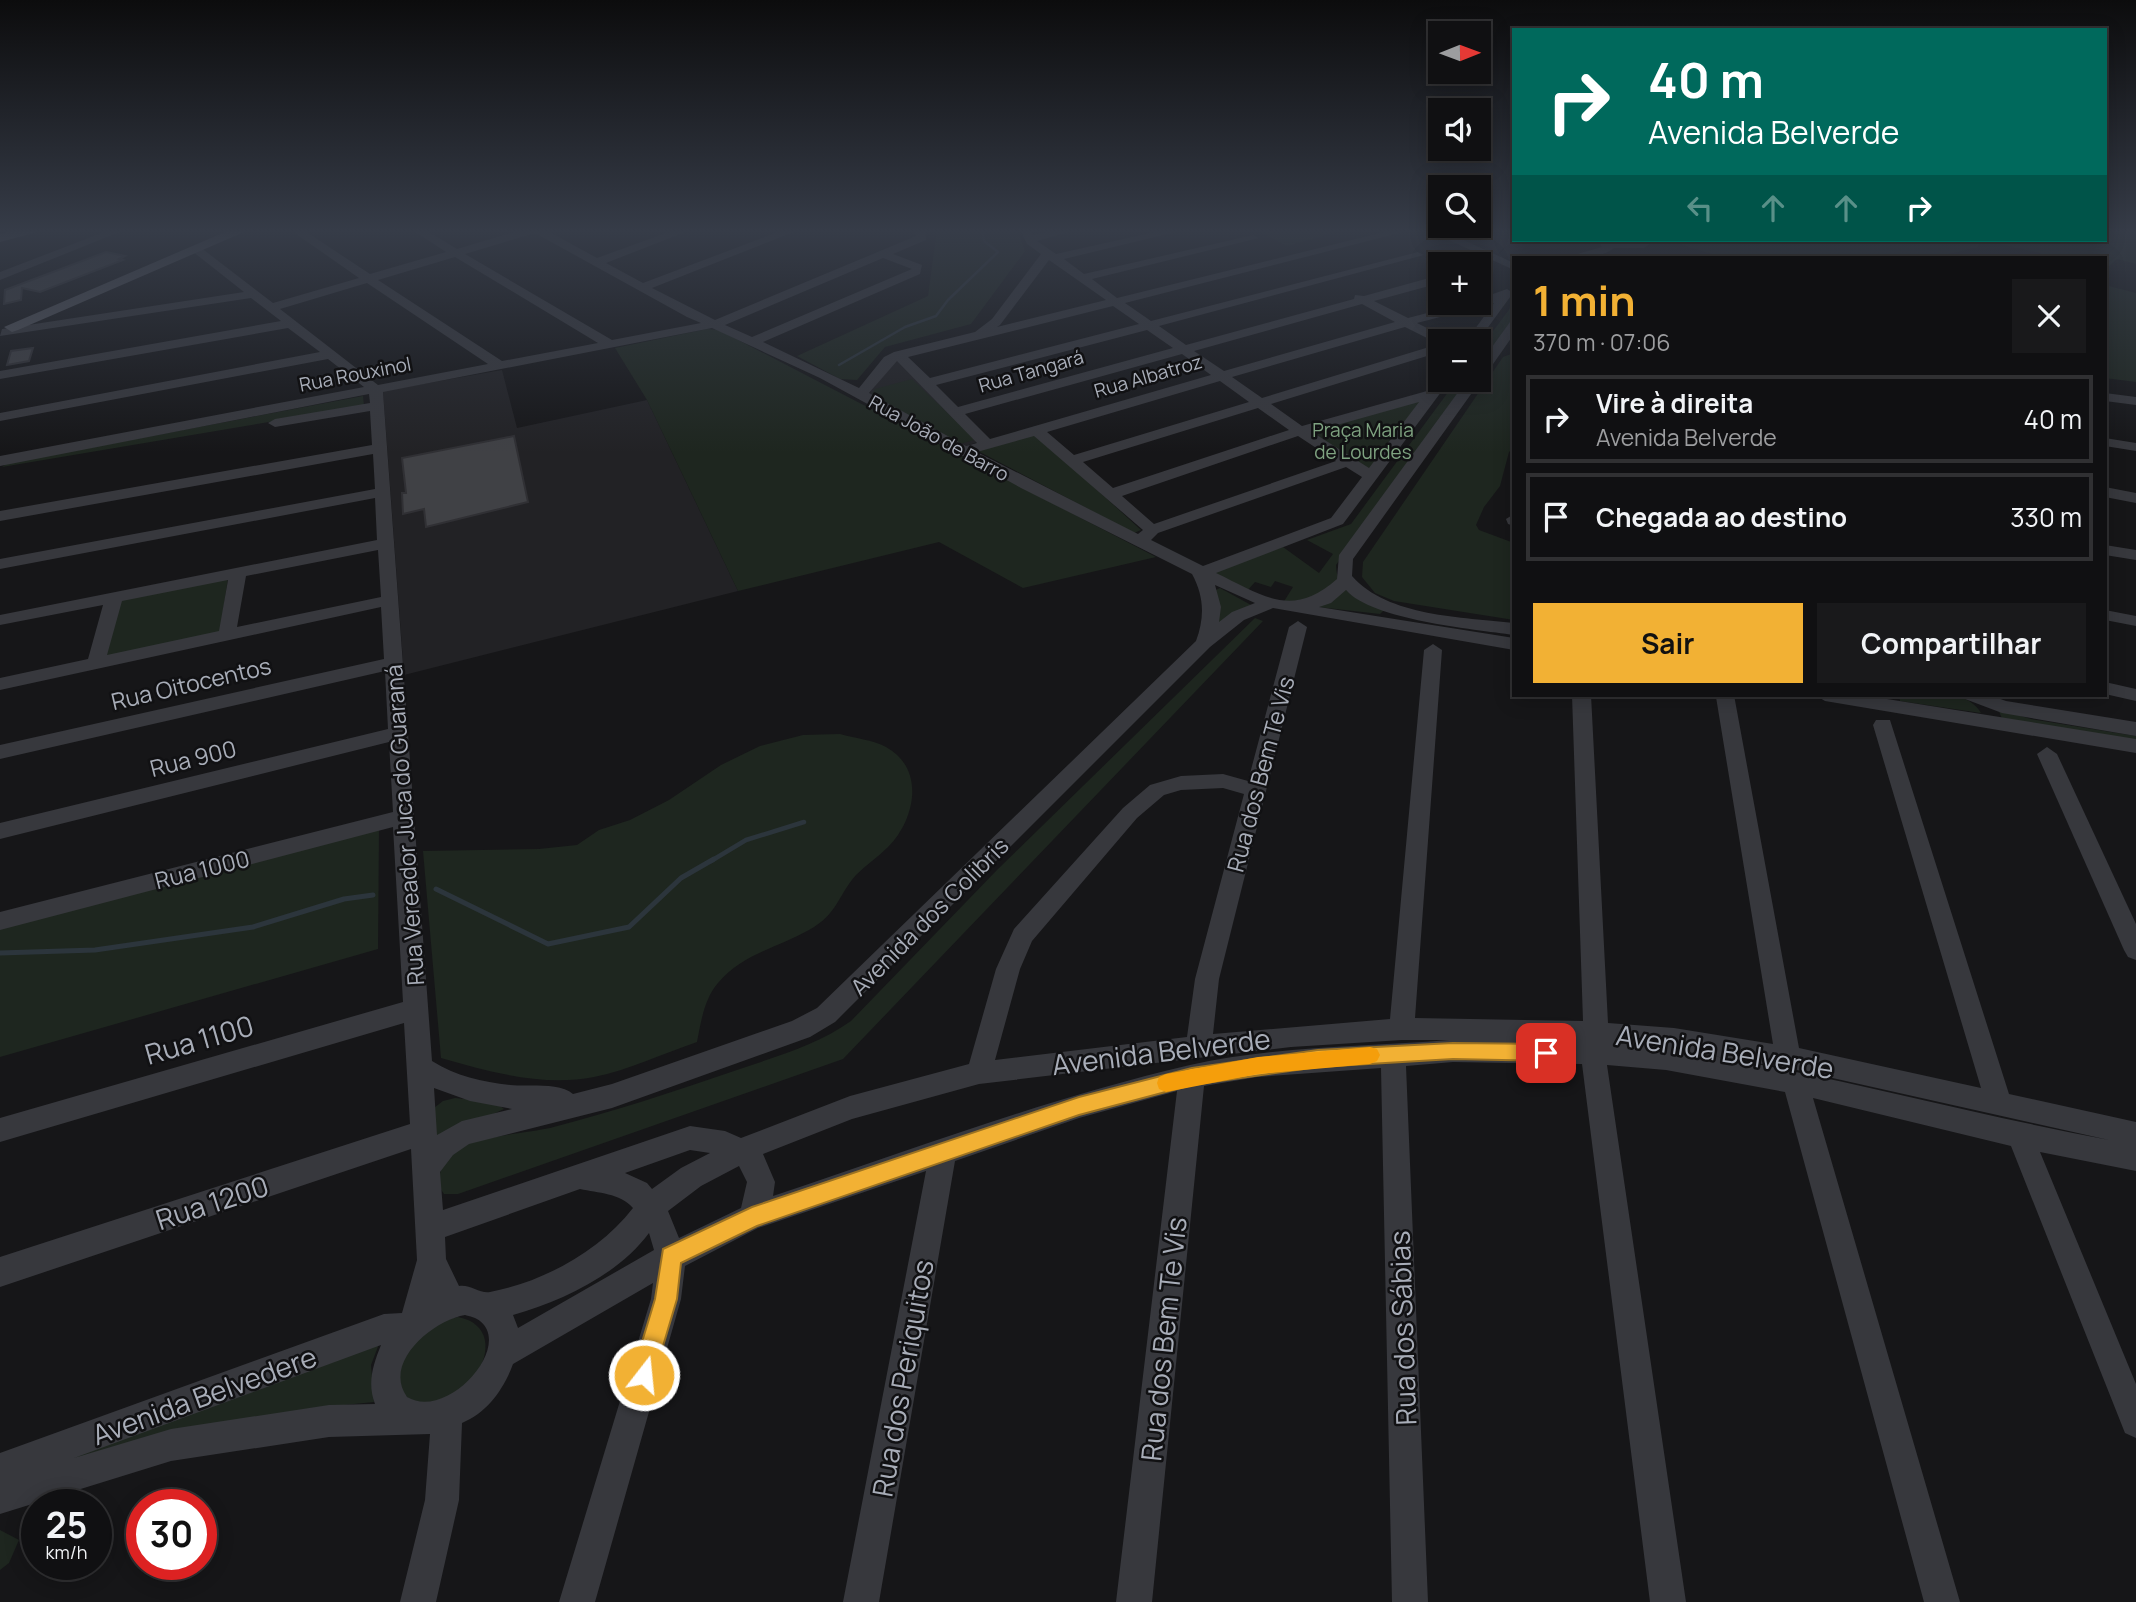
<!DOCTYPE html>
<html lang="pt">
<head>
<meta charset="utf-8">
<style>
	body { margin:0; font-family:Manrope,sans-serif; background:#19191b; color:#f1f3f6; height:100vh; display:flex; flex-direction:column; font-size:26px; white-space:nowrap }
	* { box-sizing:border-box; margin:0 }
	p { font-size:23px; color:#9c9d9f }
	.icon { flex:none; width:38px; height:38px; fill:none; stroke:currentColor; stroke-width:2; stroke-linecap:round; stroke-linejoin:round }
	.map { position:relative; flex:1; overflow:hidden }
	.sheet { position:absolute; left:1512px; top:256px; width:595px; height:441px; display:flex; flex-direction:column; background:#101012; border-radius:0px; box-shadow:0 4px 18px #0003,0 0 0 2px #303032 }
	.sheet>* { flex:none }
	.banner { position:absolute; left:1512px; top:28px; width:595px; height:214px; border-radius:0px; box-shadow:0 4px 18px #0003,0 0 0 2px #303032; background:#00695c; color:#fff; overflow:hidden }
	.needle { width:46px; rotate:89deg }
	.tools { position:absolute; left:1428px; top:21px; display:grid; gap:14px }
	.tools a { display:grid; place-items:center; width:63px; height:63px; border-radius:0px; background:#101012; box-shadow:0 4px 18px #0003,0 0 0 2px #303032; font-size:35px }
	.speed { position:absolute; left:21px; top:1489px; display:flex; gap:14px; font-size:35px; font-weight:700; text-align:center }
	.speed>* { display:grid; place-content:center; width:91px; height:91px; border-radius:50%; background:#101012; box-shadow:0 4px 18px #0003,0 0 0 2px #303032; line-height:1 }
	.speed small { font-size:18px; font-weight:400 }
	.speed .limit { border:10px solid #d22; background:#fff; color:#111 }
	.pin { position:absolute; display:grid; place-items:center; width:60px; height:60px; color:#fff; margin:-30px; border-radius:14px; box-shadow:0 4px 10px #0006 }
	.me { position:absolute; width:77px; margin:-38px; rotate:16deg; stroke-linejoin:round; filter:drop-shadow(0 0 5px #0008) }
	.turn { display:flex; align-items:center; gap:24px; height:147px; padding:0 21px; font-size:32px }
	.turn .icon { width:91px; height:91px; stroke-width:2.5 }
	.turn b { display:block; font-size:49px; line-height:60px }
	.lanes { display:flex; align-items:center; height:66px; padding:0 21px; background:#0003; justify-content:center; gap:35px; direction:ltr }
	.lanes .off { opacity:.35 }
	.round { display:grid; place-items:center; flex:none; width:74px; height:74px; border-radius:0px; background:#19191b }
	.headline { display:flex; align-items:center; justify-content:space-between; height:119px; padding:0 21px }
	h1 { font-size:42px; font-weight:700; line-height:52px; color:#f2b134 }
	.primary-button { display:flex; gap:14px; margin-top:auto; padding:14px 21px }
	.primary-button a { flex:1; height:80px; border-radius:0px; background:#f2b134; color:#111; font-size:28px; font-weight:700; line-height:80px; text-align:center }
	.primary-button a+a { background:#19191b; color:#f1f3f6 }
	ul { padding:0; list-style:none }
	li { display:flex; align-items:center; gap:21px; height:88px; margin:0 14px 10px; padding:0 7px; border:4px solid #303032; border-radius:0px }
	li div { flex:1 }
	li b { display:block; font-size:26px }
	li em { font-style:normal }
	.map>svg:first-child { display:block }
</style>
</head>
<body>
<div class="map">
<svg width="2136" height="1602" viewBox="0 0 2136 1602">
	<rect width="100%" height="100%" fill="#161618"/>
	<g fill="#222225">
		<path d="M896,359L981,441L963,447L867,396Z"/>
		<path d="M502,370L517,428L647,400L738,591L404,675L383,391Z"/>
	</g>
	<g fill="#1e261f">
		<path d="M937,229H1017L1025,251L971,324L885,347L857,380L840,379L797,356L928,296Z"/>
		<path d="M1255,229H1348L1287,246Z"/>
		<path d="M2105,229H2136V264L2117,259L2105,270V257H2042L2040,253L1983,240H2105Z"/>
		<path d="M1679,240H1980L1978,247L1936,257H1722L1682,245Z"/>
		<path d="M2105,285L2136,293V382L2105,378Z"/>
		<path d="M1514,303V321L1479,368V350Z"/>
		<path d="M707,329L719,330L1156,557L1023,588L939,542L738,591L647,400L615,348Z"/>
		<path d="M1514,353V447L1509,452L1500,486L1484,507L1476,525L1479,530L1514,543V620L1394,601L1375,593L1362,577L1363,562L1503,357Z"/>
		<path d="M912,379L974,438V440L960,444L870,397L875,389Z"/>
		<path d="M1457,380H1470L1336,565C1336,592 1361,602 1384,610L1380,614L1283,603L1293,587L1275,581L1271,587L1255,582L1247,591L1209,572L1283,547L1319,573L1333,554L1307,540L1351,524Z"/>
		<path d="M1429,395L1370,475L1301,432Z"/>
		<path d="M363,396L364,406L2,467L8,463Z"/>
		<path d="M1036,434L1141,530L1134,533L974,449Z"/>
		<path d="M228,578L220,632L102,657L117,600Z"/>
		<path d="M1220,588L1251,605L1213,632L1216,590Z"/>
		<path d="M1255,618L1263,621L843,1059L458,1194H444L438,1185C439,1172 444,1157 456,1149C474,1137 527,1133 550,1128C612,1112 673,1092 734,1071C774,1057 816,1046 851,1021L997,870Z"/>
		<path d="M1899,695C1924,695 1966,687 1981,713L1900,701Z"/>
		<path d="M1998,709L2031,719L2136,736V745L2003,721Z"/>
		<path d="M840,734C854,738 873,740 886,747C926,769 915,820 888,847C878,857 866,865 856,875C838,895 838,914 809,930C777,948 742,954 718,983C704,999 701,1022 697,1042C664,1053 629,1070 594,1077C543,1087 490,1072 441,1058L423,851L539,849L577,845L599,830L630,820L669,800L721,765L760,746L803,735Z"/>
		<path d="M379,826L378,949L0,1057V925Z"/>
		<path d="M455,1098L495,1102L504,1109L437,1140L434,1108L443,1101Z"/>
		<path d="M458,1317C490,1323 492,1352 475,1376C471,1381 467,1390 461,1393C449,1399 432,1402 418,1406L399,1391C399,1383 397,1371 399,1363C404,1342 439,1320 458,1317Z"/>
		<path d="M382,1336L371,1365L374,1402L314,1408L0,1476Z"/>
		<path d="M0,1530L19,1540L9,1563L0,1570Z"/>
	</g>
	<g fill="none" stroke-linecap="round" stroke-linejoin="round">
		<path stroke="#2c353c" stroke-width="2.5" d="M839,365L905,327L936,316L948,300L998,252L984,241L982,229"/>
		<path stroke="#2c353c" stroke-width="4.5" d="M711,861L746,840L804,822"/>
		<g stroke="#2c353c" stroke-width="5">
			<path d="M436,889L548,944L629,927L681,878L714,859"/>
			<path d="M0,953L95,950L253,927L344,899L373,895"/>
		</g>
	</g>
	<g fill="#404145" stroke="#303034" stroke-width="2">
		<path d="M106,252L125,256L119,259L123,260L40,292L22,288L21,300L4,304L5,290Z"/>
		<path d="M33,348L29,361L7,365L11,351Z"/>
		<path d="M514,436L528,502L426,527L424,509L403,514L402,493H406L402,458Z"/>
	</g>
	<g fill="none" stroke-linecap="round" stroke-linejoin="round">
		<g fill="#37383d" fill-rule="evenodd">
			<path d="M112,229H127L0,280V272Z"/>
			<path d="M289,229H302L370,274L446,252L411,229H424L457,249L524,229H544L597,258L677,229H693L606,263L643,283L786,229H801L652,288L715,320L916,236L911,229H925L926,240L893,254L922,265L920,274L763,342L859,388L884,357L894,352L975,332L992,319L1041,254L1027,244L1020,229H1031L1033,235L1059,229H1079L1037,241L1056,254L1168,229H1188L1064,259L1084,274L1253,235L1259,238L1092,279L1117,298L1396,229H1415L1125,303L1151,321L1418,252L1424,255L1159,326L1186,345L1354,299L1355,295L1364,296L1440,275V283L1374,301L1408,318L1466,303H1479V299L1507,289L1513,293L1478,341H1466L1494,303L1417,323L1447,338L1448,341H1440V352L1271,404L1302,426L1427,391L1438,377L1450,380L1343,524L1216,573C1264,596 1292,619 1337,579L1339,555L1467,380H1479V365L1510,322L1514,321V334L1484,377L1479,378V383L1353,559L1352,576C1388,617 1463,617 1514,623V635C1473,629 1372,620 1346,590L1331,603L1319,607L1514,638V650L1273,608L1244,620L1210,647L835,1022L810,1037L612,1108L469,1144L453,1155L440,1172L443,1210L690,1126L725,1131L741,1138L850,1096L969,1064L996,969L1014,929L1123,808L1150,785L1181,776L1223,774L1248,781L1289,627L1298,621L1307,627L1219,979L1213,1034L1390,1019L1424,650L1433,644L1442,650L1415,1018L1583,1021L1572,695H1591L1608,1023L1674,1028L1773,1044L1716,697L1734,695L1799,1048L1981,1088L1873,725L1876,720H1890L2009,1094L2136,1122V1171L2040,1152L2136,1384V1438L2125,1433L2011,1146L1813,1098L1960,1602H1924L1785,1092L1666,1070L1607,1065L1686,1602H1650L1582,1064L1453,1062L1406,1066L1428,1602H1392L1381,1068L1257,1077L1204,1086L1152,1602H1116L1177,1091L1079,1118L955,1161L879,1602H843L926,1171L758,1228L685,1266L681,1299L595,1602H559L651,1299L653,1283L513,1364C504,1389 487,1413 462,1423L459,1500L436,1602H400L425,1500L430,1434L329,1437L171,1461L0,1514V1453L384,1314L402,1313L417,1260L411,1149L0,1287V1257L410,1124L404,1023L0,1142V1118L403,1002L393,827L0,930V912L393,812L389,742L0,839V823L388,729L385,671L0,759V745L384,659L381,607L0,690V678L88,659L103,605L0,625V615L377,540L375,498L0,569V559L375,489L373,454L0,521V511L372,445L370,411L275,427L268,423L275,419L370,403L369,394L0,466V456L364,387L328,359L0,421V413L320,352L288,328L0,379V371L281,321L251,298L0,336L2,329L244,292L192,251V247H200L273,303L359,278ZM535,233L687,317L701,323L612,340L465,254ZM455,257L598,343L502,361L378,280ZM883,258L912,269L752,337L725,325ZM1049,260L1106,300L997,327L1000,325ZM367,283L488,364L378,385L280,309ZM1362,304L1395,322L1224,371L1194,351ZM1113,306L1139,324L930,378L908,357ZM1405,327L1439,344L1262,398L1232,377ZM712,328L820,378L1021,488L1192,574C1204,596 1205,617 1196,641L817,1008L792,1021L612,1084L573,1094C559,1082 528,1087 510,1085C482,1082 456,1076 432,1061L383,392ZM1147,330L1173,348L958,407L936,385ZM1182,354L1211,375L990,439L965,414ZM897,361L977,443L966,446L869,393ZM1220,381L1249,402L1074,455L1047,432ZM1419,402L1369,468L1312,432ZM1258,408L1289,430L1113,488L1083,462ZM1034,436L1143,530L1138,534L977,452ZM1298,436L1336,461L1154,524L1122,496ZM1346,467L1362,477L1331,518L1203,566L1151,540L1158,533ZM378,550L381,597L237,627L246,576ZM228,580L219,631L107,655L122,601ZM1215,585L1255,603L1232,612L1219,622L1221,607ZM1223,788L1244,794L1195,979L1187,1037L995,1060L1020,969L1032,941L1137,818L1164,795L1181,790ZM1402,1040H1449C1364,1047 1274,1046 1190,1065C1048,1098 911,1150 773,1196L775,1182L763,1154L852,1119L979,1084L1291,1047ZM1713,1056L1788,1068L2109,1140C1976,1115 1846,1079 1713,1056ZM434,1088L470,1101L512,1109L462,1121L437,1135ZM690,1150L710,1153L681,1168L652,1189L647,1183L625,1173ZM739,1166L747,1182L741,1208L679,1238L668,1211L701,1186ZM580,1189C598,1193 620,1193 633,1208C600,1251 543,1282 490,1292C480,1294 470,1284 459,1286L446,1259L445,1237ZM649,1233L654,1250L518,1328L513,1315C562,1301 618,1275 649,1233ZM465,1315C469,1316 477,1318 480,1321C513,1347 447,1421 407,1397C382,1362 434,1320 465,1315ZM381,1345C373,1365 367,1383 375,1404L329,1405L171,1429L74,1458Z"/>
			<path d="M1425,229H1439L1514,263V270Z"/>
			<path d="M1598,240L1621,243L1655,240L1644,248H1614C1602,258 1582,258 1567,257L1602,247Z"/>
			<path d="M2105,393L2136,397V405L2105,401Z"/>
			<path d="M2105,438L2136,443V451L2105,446Z"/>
			<path d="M2105,487L2136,493V503L2105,497Z"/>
			<path d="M1514,514V526L1508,524L1506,519Z"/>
			<path d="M2105,545L2136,550V560L2105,555Z"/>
			<path d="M2105,610L2136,616V626L2105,620Z"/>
			<path d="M2105,682L2136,689V701L2105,694Z"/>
			<path d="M1815,695H1862L2136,739V753L1825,701Z"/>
			<path d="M1962,695H1989L2006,701L2136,722V736L2002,713L1965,699Z"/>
			<path d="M2047,747L2057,754L2136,924V960L2128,957L2124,950L2037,754Z"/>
		</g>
		<g fill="#53555c" fill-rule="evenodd">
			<path d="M22,229H49L0,242V234Z"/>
			<path d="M232,229H251L18,330L12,332L4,327Z"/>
		</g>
	</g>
	<linearGradient id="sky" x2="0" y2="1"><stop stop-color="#0c0c0d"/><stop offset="0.51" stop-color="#363c48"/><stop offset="1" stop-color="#363c48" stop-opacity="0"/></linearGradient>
	<rect width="2136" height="453" fill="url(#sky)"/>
	<path fill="#f2b134" stroke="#9d7322" stroke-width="2" d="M1453,1043L1546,1044L1553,1047L1556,1053L1553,1059L1546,1061L1453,1059L1318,1067L1192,1085L1079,1115L757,1226L681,1263L677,1299L652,1383L644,1386L635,1383L632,1375L655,1299L663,1249L752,1207L1079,1097L1192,1068L1318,1050Z"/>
	<path fill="#f59e0b" d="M1370,1047L1377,1049L1380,1055L1377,1061L1370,1064L1258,1074L1166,1092L1159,1089L1157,1083L1159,1077L1166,1074L1258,1057Z"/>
	<g text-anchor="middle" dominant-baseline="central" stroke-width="5" stroke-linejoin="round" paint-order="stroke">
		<g font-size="19" fill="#a8adb8" stroke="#111113">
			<text transform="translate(1031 371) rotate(-16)">Rua Tangará</text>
			<text transform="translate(355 374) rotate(-11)">Rua Rouxinol</text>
			<text transform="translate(1148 376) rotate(-16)">Rua Albatroz</text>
			<text transform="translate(939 438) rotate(29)">Rua João de Barro</text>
		</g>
		<g font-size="19" fill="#7fa381" stroke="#111113">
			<text x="1363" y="430">Praça Maria<tspan x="1363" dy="22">de Lourdes</tspan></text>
		</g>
		<g font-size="23" fill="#a8adb8" stroke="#111113">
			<text transform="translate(191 683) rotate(-13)">Rua Oitocentos</text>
			<text transform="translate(193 758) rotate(-14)">Rua 900</text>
			<text transform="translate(1260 774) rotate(-75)">Rua dos Bem Te Vis</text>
			<text transform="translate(404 825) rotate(-94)">Rua Vereador Juca do Guaraná</text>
			<text transform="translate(202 869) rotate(-14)">Rua 1000</text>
			<text transform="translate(929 916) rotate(-45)">Avenida dos Colibris</text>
		</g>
		<g font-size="28" fill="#a8adb8" stroke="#111113">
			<text transform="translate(199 1039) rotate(-16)">Rua 1100</text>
			<text transform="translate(1161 1051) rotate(-7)">Avenida Belverde</text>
			<text transform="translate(1725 1051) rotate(9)">Avenida Belverde</text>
			<text transform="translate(212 1202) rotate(-18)">Rua 1200</text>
			<text transform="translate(1402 1328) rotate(-92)">Rua dos Sábias</text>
			<text transform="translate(1163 1339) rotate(-84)">Rua dos Bem Te Vis</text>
			<text transform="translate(902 1378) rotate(-80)">Rua dos Periquitos</text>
			<text transform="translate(204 1395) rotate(-20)">Avenida Belvedere</text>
		</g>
	</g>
</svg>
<div class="tools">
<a><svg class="needle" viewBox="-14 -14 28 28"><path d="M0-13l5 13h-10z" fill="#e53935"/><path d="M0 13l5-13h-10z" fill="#9c9d9f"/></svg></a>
<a><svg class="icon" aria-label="sound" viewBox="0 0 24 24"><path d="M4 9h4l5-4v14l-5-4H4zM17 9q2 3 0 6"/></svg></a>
<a><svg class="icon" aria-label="search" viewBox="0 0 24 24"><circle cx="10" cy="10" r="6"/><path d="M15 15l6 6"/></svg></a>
<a>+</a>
<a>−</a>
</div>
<div class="speed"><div>25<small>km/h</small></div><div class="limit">30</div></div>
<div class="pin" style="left:1546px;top:1053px;background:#d93025"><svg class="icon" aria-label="arrive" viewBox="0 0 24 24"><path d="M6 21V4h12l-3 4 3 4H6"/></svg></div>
<svg class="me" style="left:644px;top:1375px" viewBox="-20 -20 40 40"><circle r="17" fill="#f2b134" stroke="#fff" stroke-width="3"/><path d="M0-11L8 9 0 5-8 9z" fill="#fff"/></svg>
<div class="banner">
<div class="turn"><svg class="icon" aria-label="right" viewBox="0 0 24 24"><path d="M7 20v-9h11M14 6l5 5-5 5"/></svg><div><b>40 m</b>Avenida Belverde</div></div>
<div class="lanes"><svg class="icon off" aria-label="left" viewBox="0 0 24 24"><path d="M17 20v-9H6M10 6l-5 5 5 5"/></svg><svg class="icon off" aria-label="ahead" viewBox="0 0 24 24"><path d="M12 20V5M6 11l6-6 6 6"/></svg><svg class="icon off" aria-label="ahead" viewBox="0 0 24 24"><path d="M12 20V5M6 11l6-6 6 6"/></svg><svg class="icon" aria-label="right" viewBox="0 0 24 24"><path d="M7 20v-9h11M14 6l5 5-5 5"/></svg></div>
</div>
<section class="sheet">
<div class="headline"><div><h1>1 min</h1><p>370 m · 07:06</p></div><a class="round"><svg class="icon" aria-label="close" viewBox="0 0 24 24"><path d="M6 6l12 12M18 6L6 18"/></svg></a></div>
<ul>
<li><svg class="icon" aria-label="right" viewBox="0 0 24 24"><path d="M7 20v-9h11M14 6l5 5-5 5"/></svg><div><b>Vire à direita</b><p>Avenida Belverde</p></div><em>40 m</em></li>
<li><svg class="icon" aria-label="arrive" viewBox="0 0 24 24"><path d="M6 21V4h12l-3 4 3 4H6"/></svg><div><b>Chegada ao destino</b></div><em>330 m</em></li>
</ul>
<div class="primary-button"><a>Sair</a><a>Compartilhar</a></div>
</section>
</div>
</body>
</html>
